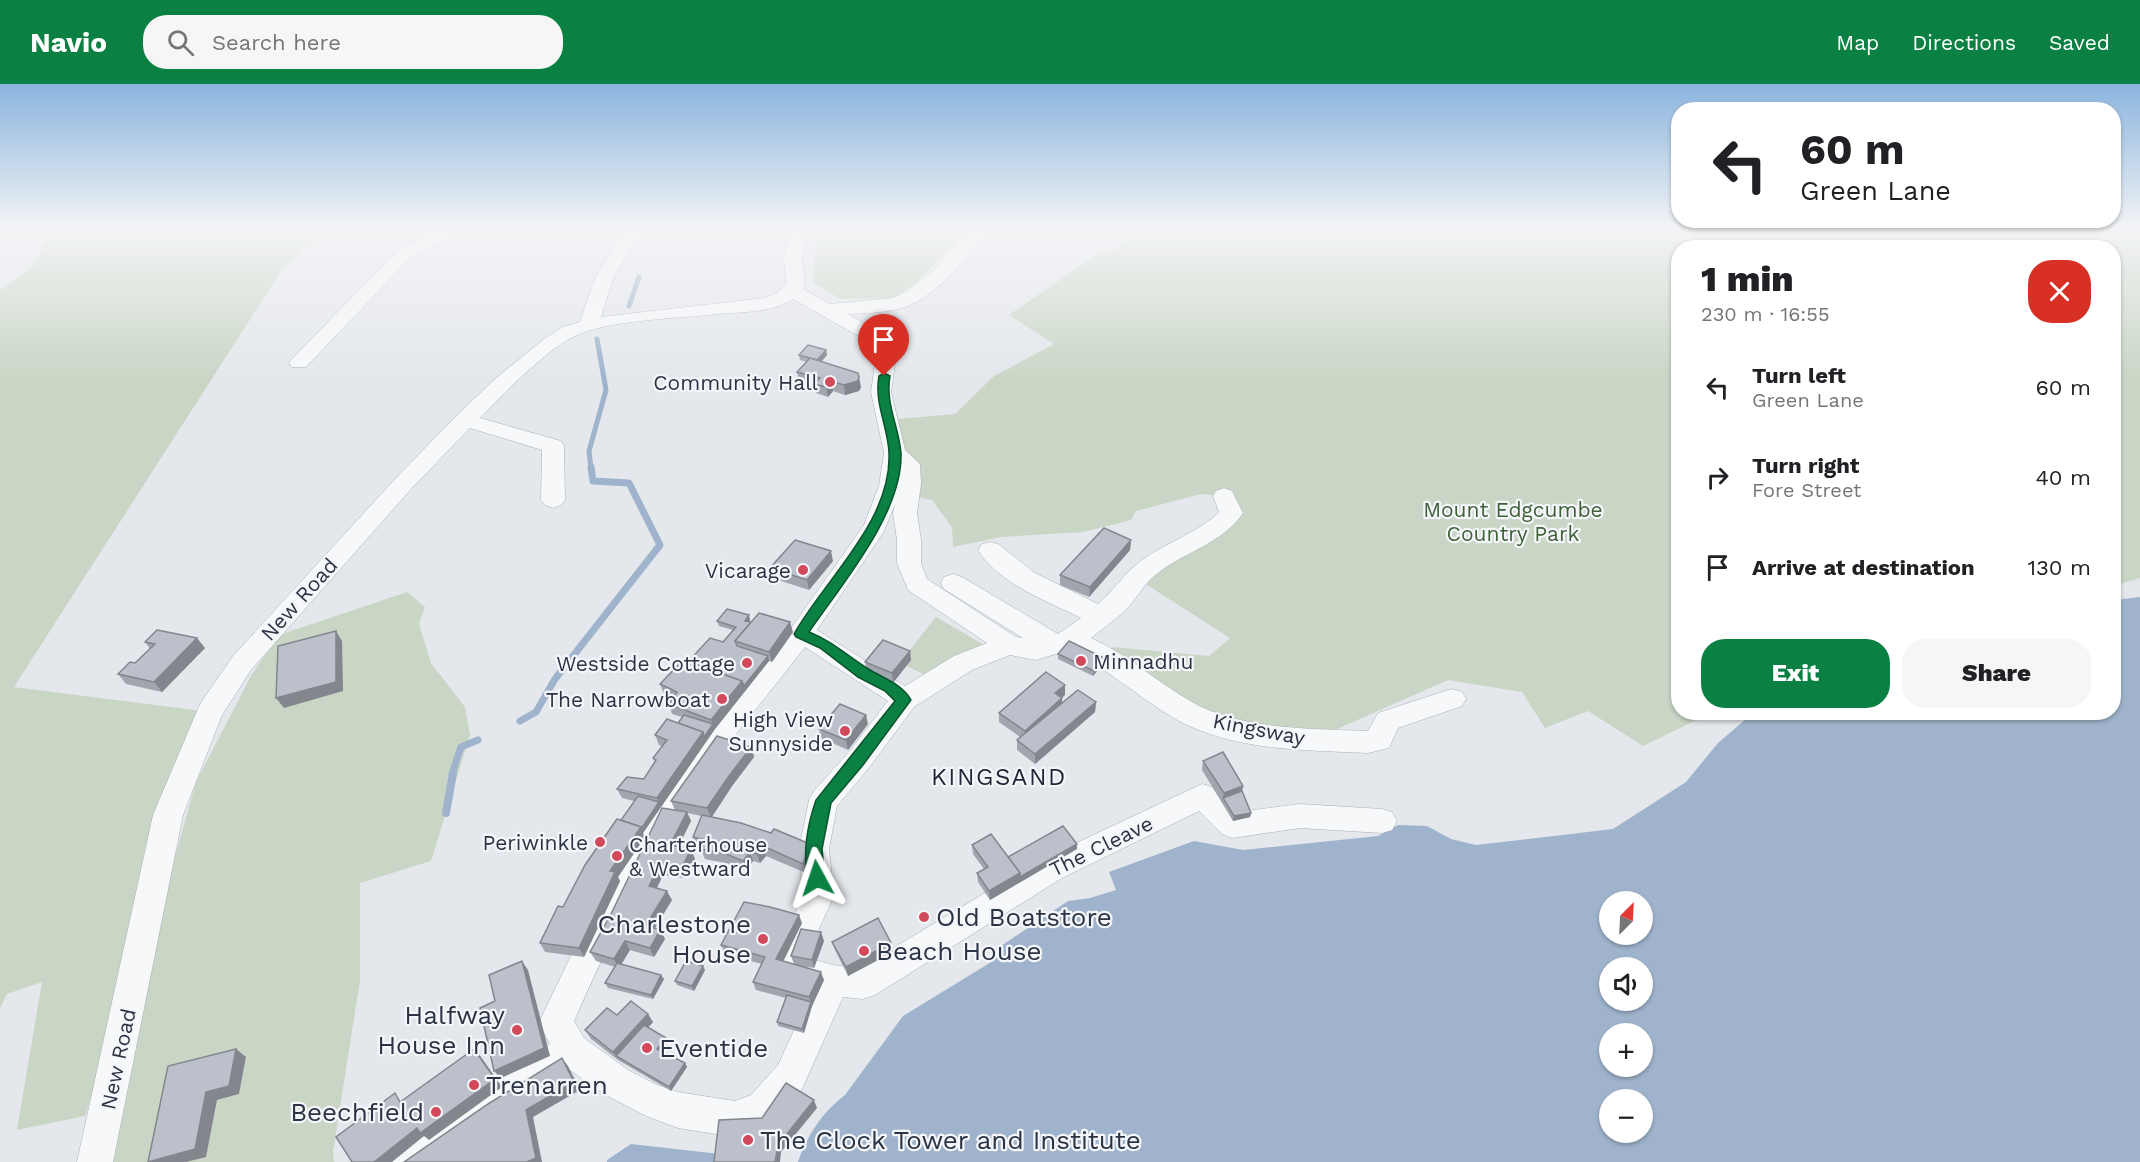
<!DOCTYPE html>
<html lang="en">
<head>
<meta charset="utf-8">
<style>
	body { margin:0; font-family:"Work Sans",sans-serif; background:#f6f6f6; color:#202124; height:100vh; display:flex; flex-direction:column; font-size:22px; white-space:nowrap }
	* { box-sizing:border-box; margin:0 }
	p { font-size:20px; color:#757577 }
	.icon { flex:none; width:33px; height:33px; fill:none; stroke:currentColor; stroke-width:2; stroke-linecap:round; stroke-linejoin:round }
	.map { position:relative; flex:1; overflow:hidden }
	.details { position:absolute; left:1671px; top:156px; width:450px; height:480px; display:flex; flex-direction:column; background:#fff; border-radius:24px; box-shadow:0 2px 4px #0004 }
	.details>* { flex:none }
	.guide { position:absolute; left:1671px; top:18px; width:450px; height:126px; border-radius:24px; box-shadow:0 2px 4px #0004; background:#fff; color:#202124; overflow:hidden }
	.needle { width:39px; rotate:24deg }
	.tools { position:absolute; left:1599px; top:807px; display:grid; gap:12px }
	.tools a { display:grid; place-items:center; width:54px; height:54px; border-radius:50%; background:#fff; box-shadow:0 2px 4px #0004; font-size:30px }
	.pin { position:absolute; display:grid; place-items:center; width:51px; height:51px; color:#fff; margin:-62px -26px; border-radius:50% 50% 50% 0; rotate:-45deg; box-shadow:0 0 6px #0007 }
	.pin .icon { rotate:45deg }
	.me { position:absolute; width:66px; margin:-33px; rotate:355deg; stroke-linejoin:round; filter:drop-shadow(0 0 4px #0008) }
	.turn { display:flex; align-items:center; gap:21px; height:126px; padding:0 30px; font-size:27px }
	.turn .icon { width:78px; height:78px; stroke-width:2.5 }
	.turn b { display:block; font-size:42px; line-height:51px }
	.round { display:grid; place-items:center; flex:none; width:63px; height:63px; border-radius:24px; background:#f6f6f6 }
	.overview { display:flex; align-items:center; justify-content:space-between; height:102px; padding:0 30px }
	h1 { font-size:36px; font-weight:800; line-height:45px }
	.action { display:flex; gap:12px; margin-top:auto; padding:12px 30px }
	.action a { flex:1; height:69px; border-radius:24px; background:#0b8043; color:#fff; font-size:24px; font-weight:800; line-height:69px; text-align:center }
	.action a+a { background:#f6f6f6; color:#202124 }
	ul { padding:0; list-style:none }
	li { display:flex; align-items:center; gap:18px; height:90px; padding:0 30px }
	li div { flex:1 }
	li b { display:block; font-size:22px }
	li em { font-style:normal }
	header { display:flex; align-items:center; gap:36px; box-sizing:border-box; height:84px; padding:0 30px; background:#0b8043; color:#fff }
	header strong { font-size:28px }
	nav { display:flex; gap:33px; margin-inline-start:auto; font-size:21px }
	.search { width:420px; height:54px; background:#f6f6f6; display:flex; align-items:center; gap:15px; box-sizing:border-box; padding:0 21px; border-radius:24px; color:#757577; font-size:22px }
	.map>svg:first-child { display:block }
</style>
</head>
<body>
<header>
<strong>Navio</strong>
<div class="search"><svg class="icon" aria-label="search" viewBox="0 0 24 24"><circle cx="10" cy="10" r="6"/><path d="M15 15l6 6"/></svg>Search here</div>
<nav><a>Map</a><a>Directions</a><a>Saved</a></nav>
</header>
<div class="map">
<svg width="2140" height="1078" viewBox="0 0 2140 1078">
	<rect width="100%" height="100%" fill="#e4e7ec"/>
	<g fill="#c9d6c5">
		<path d="M54,144H379L309,160L283,184L14,603L210,628L141,865L85,1032L17,1046L42,898L7,910L0,924V206L31,184Z"/>
		<path d="M817,144H968L918,197L893,214L840,215L813,198Z"/>
		<path d="M1139,144H2140V494L2114,502V164H1678V628L1711,629L1643,662L1588,627L1545,644L1522,608L1448,596L1335,646L1298,647L1183,626L1104,571L1113,563L1209,572L1230,554L1144,499L1221,440L1224,412L1201,410L1136,427L1131,436L1083,448L1001,453L953,463L952,443L932,416L907,411L886,336L955,330L994,292L1054,260L1009,231L1100,168L1108,171Z"/>
		<path d="M407,508L425,523L419,540L431,579L465,623L470,651L431,777L360,799V896L333,1068L334,1078H186L206,1072L217,1016L239,1010L246,974L161,1078H98L150,862L196,698L252,590L279,551Z"/>
		<path d="M936,533L986,562L929,593L907,582L904,573Z"/>
	</g>
	<g fill="#9fb4cc" fill-rule="evenodd">
		<path d="M2140,513V1078H798C807,1052 822,1028 845,1011L903,932L993,877L1001,862L1068,817L1090,814L1116,806L1109,788L1194,757L1243,766L1378,752L1398,741L1427,742L1451,755L1476,761L1613,745L1686,698L1718,659L1753,629L2114,628V516ZM1610,818H1642V850H1610ZM1610,884H1642V916H1610ZM1610,950H1642V982H1610ZM1610,1016H1642V1048H1610Z"/>
		<path d="M631,1060L720,1070L719,1078H607V1076Z"/>
	</g>
	<g fill="none" stroke-linecap="round" stroke-linejoin="round">
		<g stroke="#9fb4cc" stroke-width="5">
			<path d="M629,222L639,193"/>
			<path d="M591,385L589,367L606,306L597,255"/>
		</g>
		<g stroke="#9fb4cc" stroke-width="7">
			<path d="M520,637L536,628L555,595L660,461L629,399L593,397L591,383"/>
			<path d="M452,690L461,663L478,656"/>
		</g>
		<path stroke="#9fb4cc" stroke-width="8" d="M446,729L453,689"/>
		<defs>
			<g id="minor">
				<path d="M467,144L465,148L448,153L408,176L306,283H292L289,279L292,275L396,168L436,145Z"/>
				<path d="M625,144H643L613,194L601,233L765,214L777,209L786,201L784,173L789,144H807L802,173L805,202L803,205L830,220L893,214L907,207L932,188L970,144H988C968,173 941,208 908,222C889,229 868,229 848,230L883,250L897,265L891,308L905,366L920,380L921,400L917,429L921,456V479L927,495L1016,553L1023,554L944,505L941,499L944,493L953,490L962,493L1058,550L1081,534C1047,517 999,500 978,466L982,460L990,458L998,460L1035,489L1098,520C1113,508 1122,492 1137,480C1160,461 1200,448 1219,428L1213,412L1216,407L1224,404L1232,407L1243,429C1223,460 1180,469 1153,493C1144,501 1138,512 1130,521C1119,534 1104,543 1091,554C1128,571 1157,598 1192,618C1241,646 1313,645 1368,647L1378,629L1442,608L1452,605L1462,608L1466,615L1462,622L1398,644L1389,664L1368,669C1304,666 1229,667 1172,633C1137,612 1107,584 1069,566L1036,576L1010,571L972,586L914,623L868,685L837,722L829,765L834,812L806,873L833,881L860,884L1040,776L1202,700L1212,703L1238,728L1300,720L1382,725L1392,728L1397,737L1392,746L1382,749L1300,744L1232,754L1222,750L1199,727L1062,794L875,911L863,915L843,913L802,1005L775,1037L735,1053L678,1044L646,1032L604,1010L570,986L527,1010L434,1078H386L391,1065L503,986L550,960L539,939L544,928L599,813L654,720L677,686L792,543L864,441L879,402L884,369L871,308L877,266L869,258L793,215C772,229 741,228 717,230C676,235 615,235 577,251C548,264 503,310 480,334L561,357L564,362L565,416L561,421L553,424L545,421L541,416L542,366L470,344L412,404L251,586L222,631L183,731L113,1078H77L153,731L200,620L233,572L396,394L457,331L495,295L544,255L563,243L580,238L595,194ZM895,420L893,429L897,456V479L908,506L987,559L954,572L905,602L817,546L883,449ZM805,563L888,617L848,669L814,707L809,716L799,765L803,812L770,882L775,893L813,905L778,981L751,1011L735,1017L678,1008L655,1000L628,986L584,954L574,937C610,857 646,776 696,704C730,655 769,610 805,563Z"/>
			</g>
		</defs>
		<use href="#minor" stroke="#a9aeb7" stroke-width="1"/>
		<use href="#minor" fill="#f7f8fa" fill-rule="evenodd"/>
	</g>
	<g fill="#a1a5ae">
		<path d="M799,271H827L821,278L861,303L859,307L845,311L833,307L828,313L816,309L814,302L799,297L797,288L807,278L800,276Z"/>
		<path d="M1131,456L1130,466L1089,513L1060,501V491Z"/>
		<path d="M833,477L809,506L772,494L770,484Z"/>
		<path d="M750,536L749,538L793,548L772,578L769,577L715,645L643,749L645,753L618,793L620,797L584,873L545,868L540,859L634,717L622,714L617,705L644,695L655,678L653,674L662,662L659,661L655,651L678,639L682,633L672,630L669,620L673,614L664,610L660,600L688,578L723,558L733,546L719,542L717,537Z"/>
		<path d="M145,558L205,564L162,608L126,600L118,590L135,579L150,565Z"/>
		<path d="M1058,570L1104,579L1093,592L1058,575Z"/>
		<path d="M911,576L893,599L867,588L865,578Z"/>
		<path d="M1065,611L1062,614V618H1096L1095,628L1035,680L1017,666V656L1020,653L999,638V629Z"/>
		<path d="M868,640L848,666L821,654L819,645Z"/>
		<path d="M751,663L754,673L732,702L712,733L810,760L813,769L806,789L766,772L760,779L753,777L747,786L730,780L705,775L701,765L702,764L697,763L693,753L702,732L687,729L691,737L678,763L695,775L685,794L663,791L657,804L672,816L655,844L660,846L665,855L654,873L630,866L621,881L664,895L653,915L608,904L605,899L615,883L596,877L590,868L675,726L671,717Z"/>
		<path d="M1203,677L1243,702L1242,707L1251,729L1250,733L1233,737L1202,686Z"/>
		<path d="M972,761L1008,773L1077,765L990,816L978,798L977,789L984,785L973,770Z"/>
		<path d="M802,839L783,877L794,880L791,872L824,857L814,884L799,882L824,896L812,922L804,949L778,942L777,938L786,914L756,906L753,898L762,880L725,870L721,861Z"/>
		<path d="M832,858L891,859L893,868L848,892L835,866Z"/>
		<path d="M705,886L694,907L677,901L675,897Z"/>
		<path d="M617,931L653,938L648,944L668,959L661,967L685,979L687,983L671,1007L618,976L591,955L585,946Z"/>
	</g>
	<g fill="#83868d">
		<path d="M826,266L827,271L818,281L817,276Z"/>
		<path d="M859,293L861,303L859,307L845,311L844,301Z"/>
		<path d="M831,297L833,307L828,313L826,303Z"/>
		<path d="M1131,456L1130,466L1089,513L1090,503Z"/>
		<path d="M831,467L833,477L809,506L807,496Z"/>
		<path d="M749,531L750,536L747,542L745,537Z"/>
		<path d="M790,538L793,548L772,578L769,568Z"/>
		<path d="M336,547L342,557L343,607L284,624L276,614Z"/>
		<path d="M197,554L205,564L162,608L154,598Z"/>
		<path d="M910,567L911,576L893,599L892,589Z"/>
		<path d="M768,572L769,577L715,645L706,658L704,653L713,640L711,636L742,597Z"/>
		<path d="M1104,574V579L1093,592L1094,587Z"/>
		<path d="M1065,601V611L1055,619V609Z"/>
		<path d="M1062,614V624L1025,657V647Z"/>
		<path d="M1096,618L1095,628L1035,680V670Z"/>
		<path d="M866,631L868,640L848,666L846,656Z"/>
		<path d="M703,648L706,658L643,749L645,753L618,793L620,797L584,873L579,864L610,787L659,718L657,714Z"/>
		<path d="M751,663L754,673L732,702L711,734L707,724L729,692Z"/>
		<path d="M1243,702L1241,712L1223,714L1224,709Z"/>
		<path d="M687,728L691,737L674,771L670,761Z"/>
		<path d="M1251,729L1250,733L1233,737L1234,732Z"/>
		<path d="M810,760L813,769L806,789L803,780Z"/>
		<path d="M1077,760V765L990,816L989,807L1020,789Z"/>
		<path d="M763,762L766,772L760,779L757,770Z"/>
		<path d="M691,765L695,775L685,794L681,785Z"/>
		<path d="M750,768L753,777L747,786L743,777Z"/>
		<path d="M659,782L663,791L653,811L649,802Z"/>
		<path d="M667,807L672,816L651,850L646,841Z"/>
		<path d="M799,831L802,839L780,884L776,875Z"/>
		<path d="M660,846L665,855L654,873L650,864Z"/>
		<path d="M821,848L824,857L814,884L812,876Z"/>
		<path d="M625,857L630,866L619,884L614,875Z"/>
		<path d="M891,859L893,868L848,892L846,883Z"/>
		<path d="M522,877L528,886L550,972L501,994L494,987Z"/>
		<path d="M703,882L705,886L694,907L692,902Z"/>
		<path d="M821,888L824,896L812,922L804,949L802,945L811,918L809,913Z"/>
		<path d="M661,891L664,895L653,915L651,911Z"/>
		<path d="M648,930L653,938L620,974L616,972L613,968Z"/>
		<path d="M666,954L668,959L660,969L657,965Z"/>
		<path d="M236,965L246,973L239,1010L217,1016L206,1073L186,1078H148L206,1008Z"/>
		<path d="M474,965L481,973L502,1003L429,1056L424,1052L392,1078H374L417,1044Z"/>
		<path d="M562,974L568,982L580,1006L533,1033L542,1078H527L526,1026Z"/>
		<path d="M685,979L687,983L671,1007L669,1003Z"/>
		<path d="M814,1016L817,1024L781,1068L780,1078H775L778,1061Z"/>
	</g>
	<g fill="#bbc0ca" stroke="#83868d" stroke-width="1.5">
		<path d="M808,261L826,266L817,276L799,271Z"/>
		<path d="M810,274L858,289L859,293L858,297L844,301L831,297L826,303L814,300L820,294L797,288Z"/>
		<path d="M1104,444L1131,456L1090,503L1060,491Z"/>
		<path d="M795,456L831,467L807,496L770,484Z"/>
		<path d="M727,525L749,531L745,537L751,538L735,557L737,562L768,572L744,602L742,597L688,578L710,554L723,558L736,543L717,537Z"/>
		<path d="M759,529L790,538L769,568L735,557Z"/>
		<path d="M157,546L197,554L154,598L118,590L130,578L135,579L155,560L145,558Z"/>
		<path d="M336,547V598L276,614L278,562Z"/>
		<path d="M883,556L910,567L892,589L865,578Z"/>
		<path d="M1069,557L1104,574L1094,587L1058,570Z"/>
		<path d="M683,576L742,597L711,636L669,620L677,608L660,600Z"/>
		<path d="M1046,588L1065,601L1055,609L1062,614L1025,647L999,629Z"/>
		<path d="M1078,606L1096,618L1035,670L1017,656Z"/>
		<path d="M840,620L866,631L846,656L819,645Z"/>
		<path d="M684,631L713,640L704,653L703,648L678,639Z"/>
		<path d="M667,635L703,648L657,714L617,705L627,693L644,695L656,676L653,674L667,656L655,651Z"/>
		<path d="M717,652L751,663L729,692L707,724L671,717Z"/>
		<path d="M1223,668L1243,702L1224,709L1203,677Z"/>
		<path d="M1242,707L1251,729L1234,732L1223,714Z"/>
		<path d="M638,712L659,718L641,745V743L621,736Z"/>
		<path d="M662,724L687,728L670,761L691,765L681,785L659,782L649,802L667,807L646,841L660,846L650,864L625,857L614,875L590,868L611,830Z"/>
		<path d="M702,731L741,739L771,749L774,745L810,760L803,780L763,762L757,770L750,768L743,777L726,770L701,765L706,756L693,753Z"/>
		<path d="M617,735L641,743L610,787L615,788L579,864L540,859L558,822L563,823L585,781Z"/>
		<path d="M1063,742L1077,760L1020,793V789L1008,773Z"/>
		<path d="M991,750L1020,789L989,807L977,789L988,783L972,761Z"/>
		<path d="M744,818L770,823L799,831L776,875L821,888L809,913L753,898L765,873L721,861Z"/>
		<path d="M878,834L891,859L846,883L832,858Z"/>
		<path d="M801,845L821,848L812,876L791,872Z"/>
		<path d="M522,877L544,964L494,987L480,924L495,917L489,891Z"/>
		<path d="M686,877L703,882L692,902L675,897Z"/>
		<path d="M617,879L661,891L651,911L605,899Z"/>
		<path d="M787,911L811,918L802,945L777,938Z"/>
		<path d="M631,917L648,930L613,968L585,946L607,924L617,931Z"/>
		<path d="M644,941L666,954L657,965L685,979L669,1003L616,972Z"/>
		<path d="M236,965L229,1002L206,1008L195,1065L148,1078L168,982Z"/>
		<path d="M474,965L495,995L420,1049L417,1044L374,1078H352L336,1053L395,1009L400,1018Z"/>
		<path d="M562,974L574,998L526,1026L536,1074L527,1078H404L488,1020Z"/>
		<path d="M786,999L814,1016L778,1061L775,1078H714L719,1036L762,1034Z"/>
	</g>
	<linearGradient id="sky" x2="0" y2="1"><stop stop-color="#8bb4dd"/><stop offset="0.49" stop-color="#f3f4f6"/><stop offset="1" stop-color="#f3f4f6" stop-opacity="0"/></linearGradient>
	<rect width="2140" height="295" fill="url(#sky)"/>
	<path fill="#0b8043" stroke="#07532c" stroke-width="1.5" d="M884,289L890,292C885,320 899,343 901,369C903,429 842,500 809,548C834,558 847,572 870,586C885,595 902,600 911,616L863,681L831,719L822,765L825,794L823,799L817,801L811,799C800,775 808,739 816,716L895,617L885,607L858,593L820,564L796,553L794,550C825,495 892,437 889,369C888,342 874,320 879,292Z"/>
	<g fill="#d1495b" stroke="#f4f6f9" stroke-width="2">
		<circle cx="830" cy="298" r="6"/>
		<circle cx="803" cy="486" r="6"/>
		<circle cx="1081" cy="577" r="6"/>
		<circle cx="747" cy="579" r="6"/>
		<circle cx="722" cy="615" r="6"/>
		<circle cx="845" cy="647" r="6"/>
		<circle cx="600" cy="758" r="6"/>
		<circle cx="617" cy="772" r="6"/>
		<circle cx="924" cy="833" r="6"/>
		<circle cx="763" cy="855" r="6"/>
		<circle cx="864" cy="867" r="6"/>
		<circle cx="517" cy="946" r="6"/>
		<circle cx="647" cy="964" r="6"/>
		<circle cx="474" cy="1001" r="6"/>
		<circle cx="436" cy="1028" r="6"/>
		<circle cx="748" cy="1056" r="6"/>
	</g>
	<g text-anchor="middle" dominant-baseline="central" stroke-width="4.5" stroke-linejoin="round" paint-order="stroke">
		<g font-size="21" fill="#2b3445" stroke="#f4f6f9" text-anchor="end">
			<text x="818" y="298">Community Hall</text>
			<text x="791" y="486">Vicarage</text>
			<text x="1093" y="577" text-anchor="start">Minnadhu</text>
			<text x="735" y="579">Westside Cottage</text>
			<text x="710" y="615">The Narrowboat</text>
			<text x="833" y="635">High View<tspan x="833" dy="24">Sunnyside</tspan></text>
			<text x="588" y="758">Periwinkle</text>
			<text x="629" y="760" text-anchor="start">Charterhouse<tspan x="629" dy="24">&amp; Westward</tspan></text>
		</g>
		<g font-size="21" fill="#3f6138" stroke="#f4f6f9">
			<text x="1513" y="425">Mount Edgcumbe<tspan x="1513" dy="24">Country Park</tspan></text>
		</g>
		<g font-size="21" fill="#2b3445" stroke="#f4f6f9">
			<text transform="translate(299 515) rotate(-48)">New Road</text>
			<text transform="translate(1259 645) rotate(11)">Kingsway</text>
			<text transform="translate(1101 762) rotate(-26)">The Cleave</text>
			<text transform="translate(118 975) rotate(-78)">New Road</text>
		</g>
		<g font-size="24" letter-spacing="1.5" fill="#1d2536" stroke="#f4f6f9">
			<text x="999" y="693">KINGSAND</text>
		</g>
		<g font-size="26" fill="#2b3445" stroke="#f4f6f9" text-anchor="start">
			<text x="936" y="833">Old Boatstore</text>
			<text x="751" y="840" text-anchor="end">Charlestone<tspan x="751" dy="30">House</tspan></text>
			<text x="876" y="867">Beach House</text>
			<text x="505" y="931" text-anchor="end">Halfway<tspan x="505" dy="30">House Inn</tspan></text>
			<text x="659" y="964">Eventide</text>
			<text x="486" y="1001">Trenarren</text>
			<text x="424" y="1028" text-anchor="end">Beechfield</text>
			<text x="760" y="1056">The Clock Tower and Institute</text>
		</g>
	</g>
</svg>
<div class="tools">
<a><svg class="needle" viewBox="-14 -14 28 28"><path d="M0-13l5 13h-10z" fill="#e53935"/><path d="M0 13l5-13h-10z" fill="#757577"/></svg></a>
<a><svg class="icon" aria-label="sound" viewBox="0 0 24 24"><path d="M4 9h4l5-4v14l-5-4H4zM17 9q2 3 0 6"/></svg></a>
<a>+</a>
<a>−</a>
</div>
<div class="pin" style="left:884px;top:292px;background:#d93025"><svg class="icon" aria-label="arrive" viewBox="0 0 24 24"><path d="M6 21V4h12l-3 4 3 4H6"/></svg></div>
<svg class="me" style="left:817px;top:794px" viewBox="-20 -20 40 40"><path d="M0-17L14 15 0 8-14 15z" fill="#0b8043" stroke="#fff" stroke-width="4"/></svg>
<div class="guide">
<div class="turn"><svg class="icon" aria-label="left" viewBox="0 0 24 24"><path d="M17 20v-9H6M10 6l-5 5 5 5"/></svg><div><b>60 m</b>Green Lane</div></div>
</div>
<section class="details">
<div class="overview"><div><h1>1 min</h1><p>230 m · 16:55</p></div><a class="round" style="background:#d93025;color:#fff"><svg class="icon" aria-label="close" viewBox="0 0 24 24"><path d="M6 6l12 12M18 6L6 18"/></svg></a></div>
<ul>
<li><svg class="icon" aria-label="left" viewBox="0 0 24 24"><path d="M17 20v-9H6M10 6l-5 5 5 5"/></svg><div><b>Turn left</b><p>Green Lane</p></div><em>60 m</em></li>
<li><svg class="icon" aria-label="right" viewBox="0 0 24 24"><path d="M7 20v-9h11M14 6l5 5-5 5"/></svg><div><b>Turn right</b><p>Fore Street</p></div><em>40 m</em></li>
<li><svg class="icon" aria-label="arrive" viewBox="0 0 24 24"><path d="M6 21V4h12l-3 4 3 4H6"/></svg><div><b>Arrive at destination</b></div><em>130 m</em></li>
</ul>
<div class="action"><a>Exit</a><a>Share</a></div>
</section>
</div>
</body>
</html>
